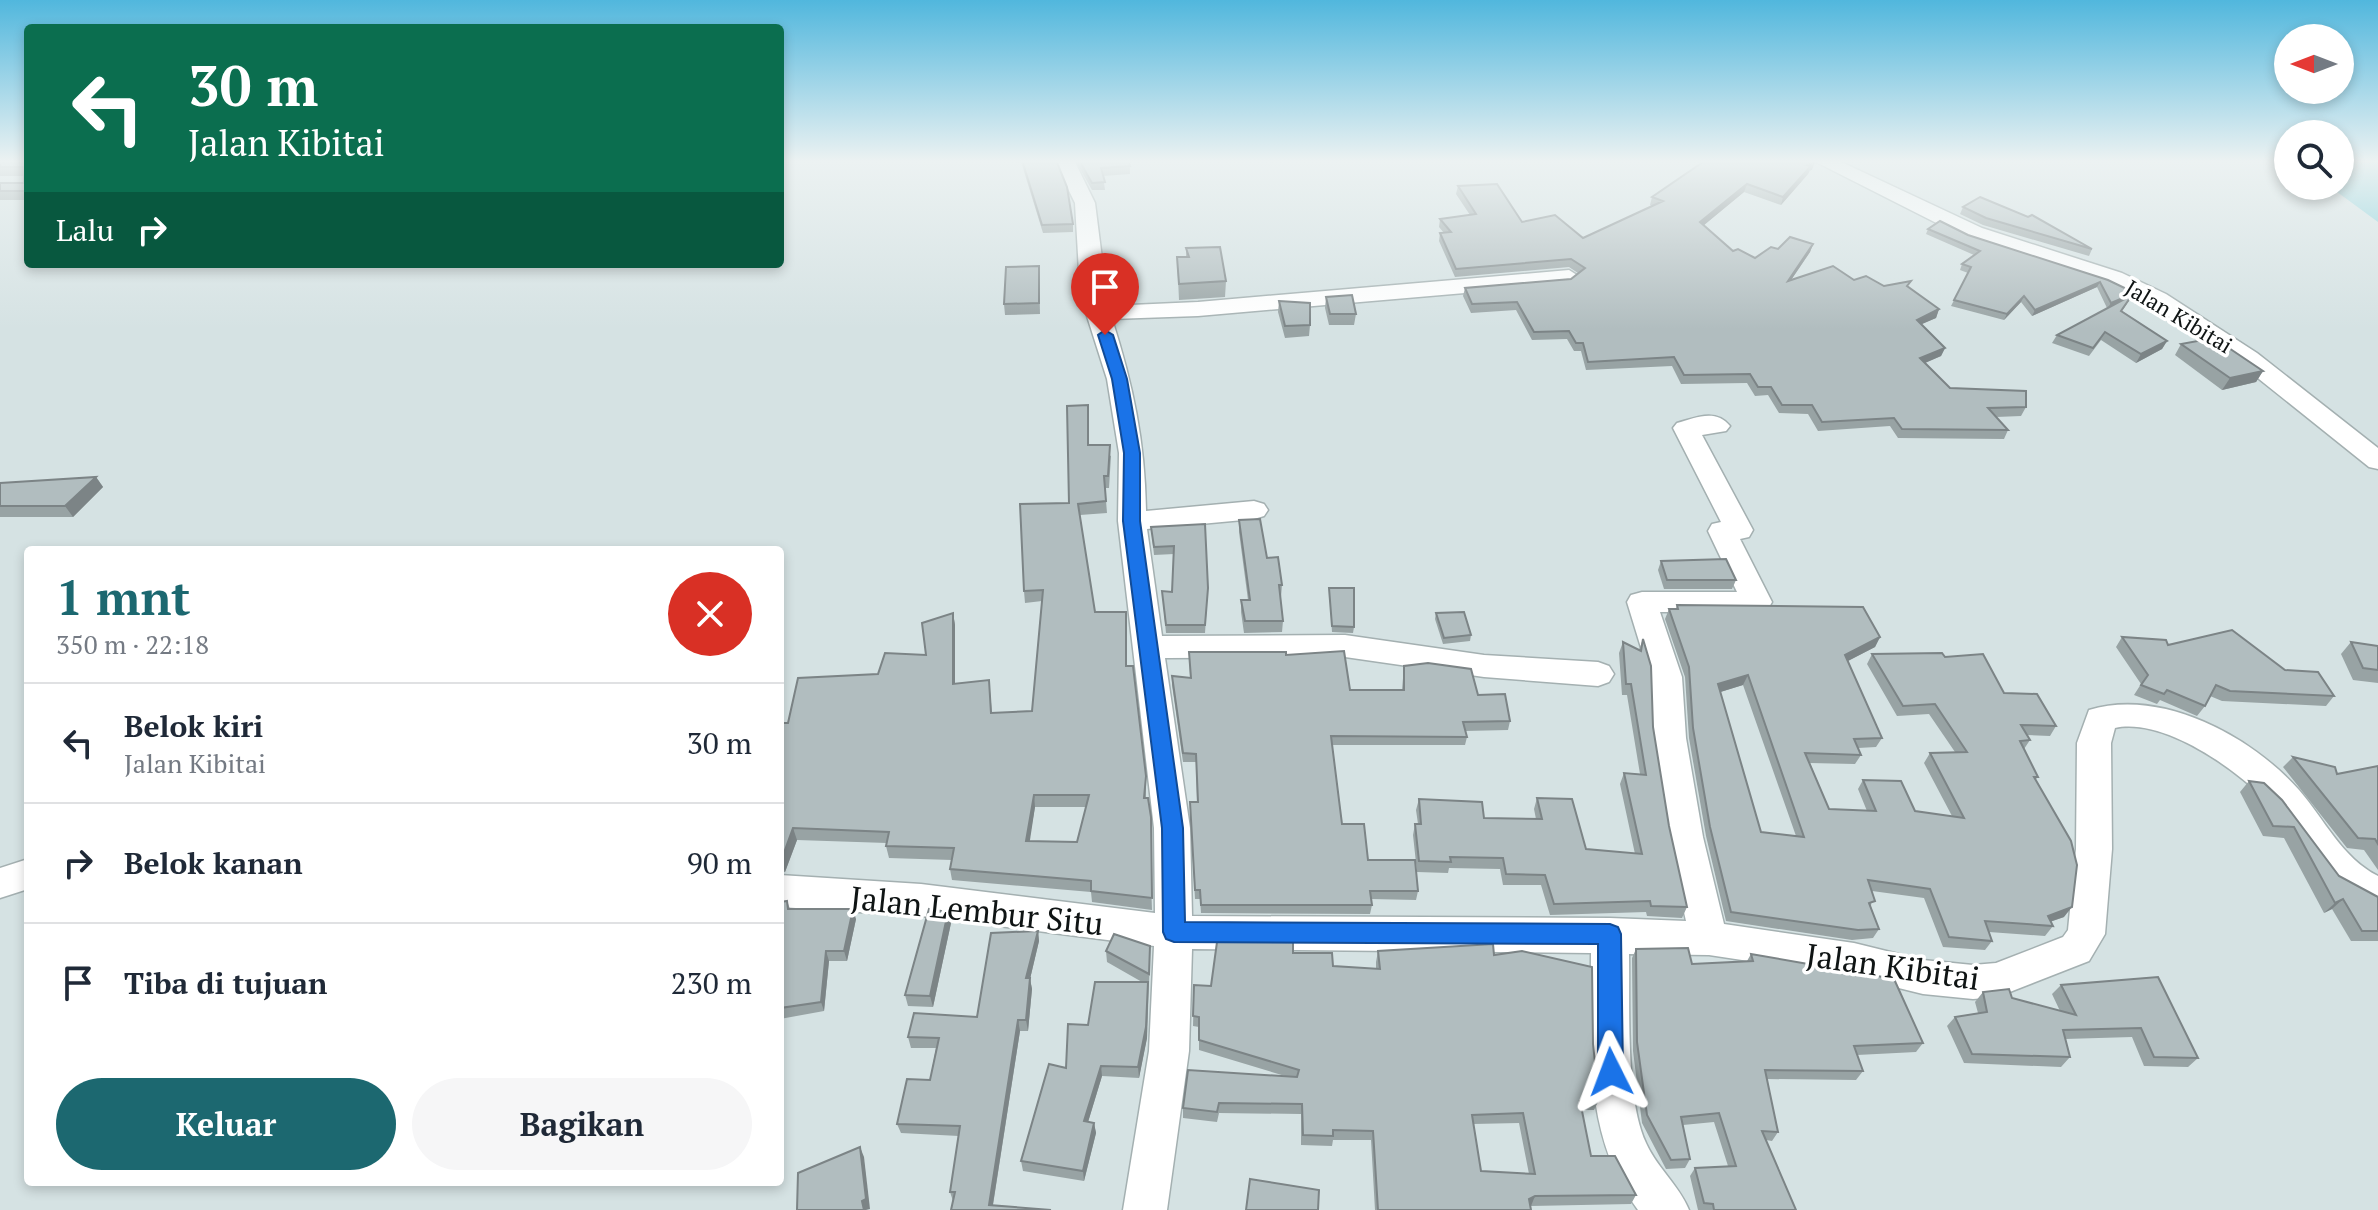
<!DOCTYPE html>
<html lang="id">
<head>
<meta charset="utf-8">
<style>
	body { margin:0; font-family:"PT Serif",serif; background:#f6f6f7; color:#1f2937; height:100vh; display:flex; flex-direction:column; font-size:30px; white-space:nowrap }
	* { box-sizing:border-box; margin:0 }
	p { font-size:26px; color:#747a83 }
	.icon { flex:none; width:44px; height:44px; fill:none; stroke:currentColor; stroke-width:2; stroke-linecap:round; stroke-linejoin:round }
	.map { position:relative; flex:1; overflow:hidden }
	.panel { position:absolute; left:24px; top:546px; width:760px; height:640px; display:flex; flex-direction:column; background:#fff; border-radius:8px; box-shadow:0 4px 12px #0003 }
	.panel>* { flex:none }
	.hud { position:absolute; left:24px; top:24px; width:760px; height:244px; border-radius:8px; box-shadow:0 4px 12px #0003; background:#0b6e4f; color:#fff; overflow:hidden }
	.needle { width:52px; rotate:270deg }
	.tools { position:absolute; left:2274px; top:24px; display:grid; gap:16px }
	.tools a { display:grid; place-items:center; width:80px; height:80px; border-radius:50%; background:#fff; box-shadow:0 4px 12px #0003; font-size:40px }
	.pin { position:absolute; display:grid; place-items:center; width:68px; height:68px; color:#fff; margin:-82px -34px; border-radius:50% 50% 50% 0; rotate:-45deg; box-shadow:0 0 8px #0007 }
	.pin .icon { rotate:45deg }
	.me { position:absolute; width:88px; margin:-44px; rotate:357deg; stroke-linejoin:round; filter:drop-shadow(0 0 6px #0008) }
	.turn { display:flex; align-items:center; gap:28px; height:168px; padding:0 32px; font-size:36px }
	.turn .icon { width:104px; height:104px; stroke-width:2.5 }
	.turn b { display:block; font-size:56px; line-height:68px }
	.then { display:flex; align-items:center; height:76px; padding:0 32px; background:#0003; gap:16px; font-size:30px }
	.round { display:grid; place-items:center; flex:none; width:84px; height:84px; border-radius:42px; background:#f6f6f7 }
	.overview { display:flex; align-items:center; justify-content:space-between; height:136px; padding:0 32px }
	h1 { font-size:48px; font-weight:700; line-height:60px; color:#1c6870 }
	.cta { display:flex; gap:16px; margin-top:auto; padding:16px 32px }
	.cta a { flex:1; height:92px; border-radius:48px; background:#1c6870; color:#fff; font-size:32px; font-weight:700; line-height:92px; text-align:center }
	.cta a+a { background:#f6f6f7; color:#1f2937 }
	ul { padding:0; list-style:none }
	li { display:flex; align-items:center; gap:24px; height:120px; padding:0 32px; border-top:2px solid #e0e1e3 }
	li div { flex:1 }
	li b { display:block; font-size:30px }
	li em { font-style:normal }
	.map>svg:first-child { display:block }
</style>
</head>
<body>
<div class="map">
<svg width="2378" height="1210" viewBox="0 0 2378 1210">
	<rect width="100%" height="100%" fill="#d5e2e3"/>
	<path fill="#7acdd8" d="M2340,160H2378V222L2329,186H2340Z"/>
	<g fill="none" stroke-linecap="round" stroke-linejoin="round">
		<defs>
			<g id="minor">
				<path d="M1054,160H1074L1095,203L1108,306L1198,302L1569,270L1580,277L1569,284L1198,316L1112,319C1133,385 1145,441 1146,511L1254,501L1264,504L1268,510L1264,516L1254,519L1147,529L1162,636L1345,635L1484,655L1598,662L1609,666L1614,674L1609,682L1598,686L1484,677L1345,657L1165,658L1190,828L1192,916L1610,918L1686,921L1667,837L1652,738L1650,677L1627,602L1631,595L1642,592H1737L1708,531L1712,524L1721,522L1673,428L1677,423C1695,418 1716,408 1730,426L1726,431L1702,435L1753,530L1749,537L1740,539L1772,602L1768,609L1757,612H1660L1682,677L1686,738L1703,837L1724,924L1854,943L1923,960L1973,965L1996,963L2063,937L2068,930L2076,849L2077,743L2089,710C2162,688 2251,736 2299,790C2325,820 2342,858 2378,876V910C2326,891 2308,849 2274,809C2243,773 2165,717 2115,728L2111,743L2112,849L2105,934L2089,961L1997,997L1973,999L1923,994L1854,977L1709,955L1629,954C1630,1005 1625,1098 1646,1143C1657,1168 1679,1185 1689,1210H1638C1582,1135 1591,1042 1591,953L1192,949L1189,1051L1167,1210H1123L1149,1051L1154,946L921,916L780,907V875L921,884L1155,913L1154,828L1118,521L1119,453L1107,379L1086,313L1079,272L1075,203Z"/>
				<path d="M1812,160H1837L1982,228L2122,273L2166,294L2257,353L2378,448V469L2369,467L2239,363L2150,304L2106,283L1966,238Z"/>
				<path d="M28,859V889L0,898V868Z"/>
			</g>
		</defs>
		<use href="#minor" stroke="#a4b0b1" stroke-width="3"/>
		<use href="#minor" fill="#fff" fill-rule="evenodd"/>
	</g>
	<g fill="#98a3a4" fill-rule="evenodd">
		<path d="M1015,160H1056L1073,224V232L1043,233L1021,162L1017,163Z"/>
		<path d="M1075,160H1128L1130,166V174L1103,176L1105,190H1092Z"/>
		<path d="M0,162H28V200H0V183H24V176H0Z"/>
		<path d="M1810,170L1808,174L1781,205L1744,192L1704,225L1733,251L1755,258L1778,249L1813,244L1810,252L1791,280H1854L1884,286L1908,287L1939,309L1936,318L1921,324L1945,348L1941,356L1924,363L1950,388L2026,407L2021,416L1996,417L2008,430L2004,439L1898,438L1890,426L1818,431L1808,414L1779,413L1768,395L1755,396L1747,383L1681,384L1672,366L1586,370L1581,351H1574L1567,339L1532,340L1516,310L1471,313L1463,296L1465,288L1571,279L1578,273L1569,267L1455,277L1439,241L1440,233H1444L1439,227L1440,219L1470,215L1456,194L1458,186L1522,222L1583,238L1652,206L1650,205L1652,197L1812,170Z"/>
		<path d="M1963,207L2092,249L2089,256L1983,225L1960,214Z"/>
		<path d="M1928,229L1968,235L2108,280L2132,299H2130L2122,311L2167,341L2162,349L2136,363L2101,340L2089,356L2052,343L2057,335L2107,308L2097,287L2032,316L2021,302L2004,320L1951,306L1968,273L1960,270L1962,264L1974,255L1926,234Z"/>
		<path d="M1186,248L1226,281L1225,297L1179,300L1177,257H1186Z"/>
		<path d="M1039,266L1040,314L1005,315L1004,304Z"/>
		<path d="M1133,278L1134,302L1111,303L1108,279Z"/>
		<path d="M1326,297L1356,314L1354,325H1329L1325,308Z"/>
		<path d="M1279,301L1310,325L1309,336L1285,338L1278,312Z"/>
		<path d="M2181,344L2263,371L2256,382L2222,390L2175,355Z"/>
		<path d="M1088,405V445L1111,456L1109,488H1105L1107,513L1080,515L1095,612L1127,624V666L1146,788V798H1148L1152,910L1092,902L1091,892L952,880L950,869L952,860L889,858L886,846L887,843L797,840L785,872L780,873V723H788L878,674L926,655L953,613L955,625V684L989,680L992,713L1032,711L1042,601L1025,603L1024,591L1069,503ZM1035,807H1086L1077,842L1029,841Z"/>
		<path d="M96,477L103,487L73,517H0V483Z"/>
		<path d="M1239,520L1267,558L1282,585L1281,597H1280L1283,621L1282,632L1244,633L1241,612V600H1248L1239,532Z"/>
		<path d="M1205,524L1208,588L1205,633H1166L1162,591L1172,592L1174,554L1154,555L1151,527Z"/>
		<path d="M1661,561L1736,580L1732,589H1664L1658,570Z"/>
		<path d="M1329,588L1354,627L1353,633L1332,632Z"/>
		<path d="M1677,605L1880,637L1875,647L1848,661L1882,738L1876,747L1858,748L1861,755L1855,764L1810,763L1829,809L1867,811L1858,789L1863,780L1915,811L1952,816L1924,763L1930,753L1955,752L1929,714L1897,716L1867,664L1872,654L1945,657L2056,726L2050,736L2027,735L2030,740L2024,749L2038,777L2035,780L2064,917L2050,922L2053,926L2045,936L1989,932L1992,941L1985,950L1943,947L1924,898L1872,891L1871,907L1879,929L1873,938L1852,940L1726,921L1706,836L1689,738L1685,677L1665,619L1669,609H1676ZM1743,685L1796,836L1761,832L1720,692Z"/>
		<path d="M1436,613L1471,635L1470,641L1443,644L1435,619Z"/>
		<path d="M2122,637L2168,645L2334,696L2326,706L2222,701L2210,696L2205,706L2197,716L2160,700L2157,704L2134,695L2141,684L2116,647Z"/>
		<path d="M1643,639L1653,727L1669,826L1687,907L1682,918L1647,916L1646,912L1550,915L1541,885H1503L1500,869L1449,868L1448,873L1417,872L1413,835L1415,824H1418L1416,810L1419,799L1484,818L1536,819L1534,809L1537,798L1586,849L1635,854L1620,784L1624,773L1640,774L1627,695H1622L1619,653L1623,642L1639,650Z"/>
		<path d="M2351,642L2378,646V683L2353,680L2341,654Z"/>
		<path d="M1189,652L1286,655L1350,690H1402L1404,666L1478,695L1510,721L1508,730L1465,731L1467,737L1465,745H1332L1342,824L1368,860L1418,891L1416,900L1371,899L1372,905L1370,914L1201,913L1200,899H1195L1190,811L1197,802L1196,762H1183L1172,685V676L1190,678Z"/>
		<path d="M2293,757L2337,774L2378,766V870L2364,850L2347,848L2283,767Z"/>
		<path d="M2249,781L2264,783L2339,876L2378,897V941H2351L2332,909L2324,913L2284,838L2263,836L2240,792Z"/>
		<path d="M787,901L790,909L856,919L847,961H829L824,1011L780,1019V902Z"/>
		<path d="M948,912L951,923L933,1007L908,1006L905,995Z"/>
		<path d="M1038,931L1039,941L1030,979L1032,989L1028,1031H1020L993,1205L951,1210L953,1201L950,1192L959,1136L901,1133L897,1124L930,1080L936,1048H911L908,1037L977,1017Z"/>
		<path d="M1636,949L1692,964L1747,961L1751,954L1923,1043L1916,1052L1857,1055L1863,1071L1856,1080L1767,1079L1778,1132L1772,1141L1766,1140L1796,1210H1698L1690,1176L1695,1168L1728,1166L1714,1122L1683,1125L1690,1159L1685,1168L1666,1169L1642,1123L1633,1051L1632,958Z"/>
		<path d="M1106,951L1150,957L1147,1038L1139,1078L1102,1076L1088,1122L1094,1123L1096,1133L1084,1181L1023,1171L1021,1161L1088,1025L1142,982L1107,962Z"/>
		<path d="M1378,951L1494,955L1593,1044L1599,1100L1594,1110H1582L1591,1156L1636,1195L1631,1204L1531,1206V1210H1375L1371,1140H1333L1332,1146L1301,1145V1114L1219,1113L1217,1122L1183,1118V1108L1285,1076L1199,1050V1027L1193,1026L1194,985L1211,986L1293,953L1333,966L1376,969V962ZM1519,1123L1529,1174L1481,1171L1473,1124Z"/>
		<path d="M2061,985L2198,1058L2188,1067L2144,1066L2132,1037L2065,1039L2070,1057L2061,1067L1964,1063L1947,1026L1955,1017L1978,1013L1975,1002L1983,992L2012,998L2060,1011L2052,994Z"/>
	</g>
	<g fill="#7c8486">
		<path d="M1815,162L1812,170H1810L1808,174L1781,205L1783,197L1807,165Z"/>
		<path d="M1747,184L1744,192L1698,230L1700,222Z"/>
		<path d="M1813,244L1810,252L1785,289L1788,281Z"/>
		<path d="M2100,282L2097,287L2032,316L2035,310Z"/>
		<path d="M2135,293L2132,299H2130L2116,319L2107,309L2111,303Z"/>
		<path d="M2024,296L2021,302L2004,320L2007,314Z"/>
		<path d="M1939,309L1936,318L1913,328L1917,320Z"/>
		<path d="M2167,341L2162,349L2136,363L2141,354Z"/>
		<path d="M1945,348L1941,356L1916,367L1920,358Z"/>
		<path d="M2263,371L2256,382L2222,390L2230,378Z"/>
		<path d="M96,477L103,487L73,517L65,506Z"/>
		<path d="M953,613L955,625V696L953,684Z"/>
		<path d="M1880,637L1875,647L1840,665L1845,655Z"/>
		<path d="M1748,675L1743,685L1714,694L1718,684Z"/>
		<path d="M1034,795L1035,807L1028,853L1026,841Z"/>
		<path d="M793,828L797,840L785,872L781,861Z"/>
		<path d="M2343,899L2332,909L2324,913L2335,903Z"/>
		<path d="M2072,907L2064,917L2040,925L2048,916Z"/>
		<path d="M853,909L856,919L847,961L844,951Z"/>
		<path d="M948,912L951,923L933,1007L930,996Z"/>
		<path d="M1038,931L1039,941L1030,979L1032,989L1028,1031L1026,1020V978Z"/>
		<path d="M826,951L829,961L824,1011L821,1002Z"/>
		<path d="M1148,982L1147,1038L1139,1078L1138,1067Z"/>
		<path d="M1018,1020L1020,1031L992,1210L989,1205Z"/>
		<path d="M1101,1066L1102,1076L1085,1132L1084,1121Z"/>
		<path d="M1094,1123L1096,1133L1084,1181L1083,1171Z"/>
		<path d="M860,1147L864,1157L870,1209L866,1210H864L862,1201Z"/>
		<path d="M1535,1196L1531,1206L1525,1208L1529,1199Z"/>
	</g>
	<g fill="#b1bdbf" stroke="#7c8486" stroke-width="2" fill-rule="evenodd">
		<path d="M1022,160H1056L1067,187L1073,224L1042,225Z"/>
		<path d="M1079,160H1128L1130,166L1101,168L1105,182L1092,183Z"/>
		<path d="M1706,160H1810L1815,162L1807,165L1811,166L1783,197L1747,184L1700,222L1733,251L1738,249L1755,258L1771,247L1778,249L1790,237L1813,244L1788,281L1833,266L1854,280L1866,276L1884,286L1911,281L1907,286L1939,309L1917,320L1945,348L1920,358L1950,388L2026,391V407L1988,408L2008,430L1902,429L1894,418L1822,422L1812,405H1782L1771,387H1758L1750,374L1684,375L1674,357L1588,362L1583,343H1576L1569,331L1534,332L1517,302L1472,304L1465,288L1571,279L1585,268L1571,259L1456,269L1440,233L1451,232L1440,219L1476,214L1458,186L1497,184L1522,222L1555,215L1583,238L1663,201L1652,197Z"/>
		<path d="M0,162H28V191H0V183H24V167H0Z"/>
		<path d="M1980,197L2028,217L2032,215L2092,249L1986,218L1963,207Z"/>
		<path d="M1940,221L1968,235L2108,280L2135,293L2111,303L2100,282L2035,310L2024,296L2007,314L1954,300L1971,267L1962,264L1980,251L1928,229Z"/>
		<path d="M1220,247L1226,281L1179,284L1177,257H1189L1186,248Z"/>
		<path d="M1039,266V303L1004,304L1006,267Z"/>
		<path d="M1133,278L1134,291L1110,292L1108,279Z"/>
		<path d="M1352,295L1356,314H1330L1326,297Z"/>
		<path d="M2132,295L2121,311L2167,341L2141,354L2105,332L2093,348L2057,335Z"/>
		<path d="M1279,301L1310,303V325L1285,326Z"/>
		<path d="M2214,338L2263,371L2230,378L2181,344Z"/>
		<path d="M1088,405V445H1110L1108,476H1104L1106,501L1078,504L1095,612H1126V666H1133L1146,776L1144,798H1148L1151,817L1152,898L1091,891V881L950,869L954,848L886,846L889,832L793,828L781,861H780V723H788L798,678L878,674L885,653L926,655L922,623L953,613V684L989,680L991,713L1032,711L1043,590L1024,591L1020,504L1069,503L1067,406ZM1034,795H1089L1077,842L1026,841Z"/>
		<path d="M96,477L65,506H0V483Z"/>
		<path d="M1260,519L1267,558L1278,557L1282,585H1279L1283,621H1245L1241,600H1250L1239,520Z"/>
		<path d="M1205,524L1208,588L1205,625H1166L1162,591L1172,592L1174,546L1154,547L1151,527Z"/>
		<path d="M1726,559L1736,580H1667L1661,561Z"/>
		<path d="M1329,588H1354V627L1332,626Z"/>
		<path d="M1677,605L1863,607L1880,637L1845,655L1882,738L1854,739L1861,755L1805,753L1829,809L1876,811L1863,780L1901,781L1915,811L1964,818L1930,753L1967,752L1935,704L1903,706L1872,654L1942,653L1945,657L1983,654L2004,693L2037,694L2056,726L2021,725L2030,740L2020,741L2038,777H2034L2071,841L2077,865L2072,907L2048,916L2053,926L1985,921L1992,941L1949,937L1930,889L1868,880L1875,901L1869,903L1879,929L1858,930L1731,912L1710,827L1693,728L1689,667L1669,609H1678ZM1748,675L1804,837L1761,832L1718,684Z"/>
		<path d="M1464,612L1471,635L1444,638L1436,613Z"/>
		<path d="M2232,630L2285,670L2318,672L2334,696L2230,691L2216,685L2205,706L2167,690L2164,694L2141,685L2148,675L2122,637L2166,640L2168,645Z"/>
		<path d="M1643,639L1651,666L1653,727L1669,826L1687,907L1651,906L1650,901L1554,904L1545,875L1506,874L1503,858L1450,857L1451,862L1419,861L1415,824H1421L1419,799L1482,802L1484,818L1542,819L1537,798L1572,799L1586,849L1642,854L1624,773L1646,775L1631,684H1626L1623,642L1641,651Z"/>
		<path d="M2351,642L2378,646V670L2363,668Z"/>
		<path d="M1344,651L1350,690H1404V666L1428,663L1471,669L1478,695L1505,694L1510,721L1463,722L1467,737L1331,736L1342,824H1364L1368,860H1415L1418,891H1370L1372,905H1201L1200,890H1195L1190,802H1198L1196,754L1183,753L1172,676L1191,678L1189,652H1286V655Z"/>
		<path d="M2293,757L2335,767L2337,774L2378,766V844L2375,839L2358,838Z"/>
		<path d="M2249,781L2264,783L2282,800L2339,876L2378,897V931H2362L2343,899L2335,903L2294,827L2273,826Z"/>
		<path d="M787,901L788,909H853L844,951H826L821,1002L780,1008V902Z"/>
		<path d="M929,909L948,912L930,996L905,995Z"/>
		<path d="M1038,931L1026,978H1030L1026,1020H1018L989,1205L1051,1210H951L955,1192H950L960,1126L897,1124L907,1079L930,1080L939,1038L908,1037L914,1013L977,1017L991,933Z"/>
		<path d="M1114,934L1150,946L1149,974L1106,951Z"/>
		<path d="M1217,942H1293V953H1332L1333,966L1380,969L1378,951L1493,944L1494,955L1522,951L1592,967L1593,1044L1599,1100L1580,1101L1591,1156H1615L1636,1195L1535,1196L1529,1199L1531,1210H1378L1373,1131L1333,1130V1136L1303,1135L1302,1104L1219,1103L1217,1112L1183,1108L1188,1070L1297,1077L1299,1070L1199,1040V1017L1193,1016L1194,985L1211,986ZM1523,1113L1535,1174L1481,1171L1472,1115Z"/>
		<path d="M1688,948L1692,964L1753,961L1751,954L1894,979L1923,1043L1854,1046L1863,1071L1765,1070L1778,1132L1762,1131L1796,1210H1714L1713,1204L1704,1203L1695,1168L1736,1166L1719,1113L1681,1117L1690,1159L1671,1160L1647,1115L1637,1042L1636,949Z"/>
		<path d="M2158,977L2198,1058L2154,1057L2141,1028L2063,1030L2070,1057L1972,1054L1955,1017L1987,1012L1983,992L2009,989L2012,998L2076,1015L2061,985Z"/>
		<path d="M1095,982H1148L1146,1027L1138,1067L1101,1066L1084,1121L1094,1123L1083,1171L1021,1161L1049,1064L1066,1068L1068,1024L1088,1025Z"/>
		<path d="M860,1147L866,1199L862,1201L864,1210H797L798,1173Z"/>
		<path d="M1250,1179L1319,1190L1318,1210H1246Z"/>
	</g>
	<linearGradient id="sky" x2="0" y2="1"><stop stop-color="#51b7dd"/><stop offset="0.49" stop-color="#ecf2f2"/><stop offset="1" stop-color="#ecf2f2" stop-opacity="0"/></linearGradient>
	<rect width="2378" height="329" fill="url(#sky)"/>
	<path fill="#1a73e8" stroke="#114b97" stroke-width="2" d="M1105,330L1113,335L1127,379L1140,453V521L1183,828L1185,922L1610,924L1618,927L1621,934L1623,1072L1620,1080L1611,1083L1602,1080L1598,1072V944L1174,942L1166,939L1163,932L1162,828L1123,521L1124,453L1112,379L1098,335Z"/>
	<g text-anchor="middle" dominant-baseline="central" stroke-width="7" stroke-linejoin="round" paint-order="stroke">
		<g font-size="22" fill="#0f1414" stroke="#fff">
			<text transform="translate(2179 316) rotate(31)">Jalan Kibitai</text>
		</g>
		<g font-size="32" fill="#0f1414" stroke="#fff">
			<text transform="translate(977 910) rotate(6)">Jalan Lembur Situ</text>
			<text transform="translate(1893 966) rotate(8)">Jalan Kibitai</text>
		</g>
	</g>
</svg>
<div class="tools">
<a><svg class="needle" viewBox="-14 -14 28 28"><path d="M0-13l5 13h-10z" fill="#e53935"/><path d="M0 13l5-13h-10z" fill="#747a83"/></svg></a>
<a><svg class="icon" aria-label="search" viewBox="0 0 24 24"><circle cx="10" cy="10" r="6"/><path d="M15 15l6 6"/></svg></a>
</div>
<div class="pin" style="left:1105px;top:335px;background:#d93025"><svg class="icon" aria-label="arrive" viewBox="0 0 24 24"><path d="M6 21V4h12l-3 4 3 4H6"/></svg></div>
<svg class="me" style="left:1611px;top:1072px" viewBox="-20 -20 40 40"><path d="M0-17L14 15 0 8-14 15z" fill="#1a73e8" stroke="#fff" stroke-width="4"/></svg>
<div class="hud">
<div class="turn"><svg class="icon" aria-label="left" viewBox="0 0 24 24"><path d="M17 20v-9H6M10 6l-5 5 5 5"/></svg><div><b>30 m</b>Jalan Kibitai</div></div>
<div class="then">Lalu<svg class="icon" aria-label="right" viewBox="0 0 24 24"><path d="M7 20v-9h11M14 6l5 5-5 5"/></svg></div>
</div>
<section class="panel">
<div class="overview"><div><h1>1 mnt</h1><p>350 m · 22:18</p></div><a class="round" style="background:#d93025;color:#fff"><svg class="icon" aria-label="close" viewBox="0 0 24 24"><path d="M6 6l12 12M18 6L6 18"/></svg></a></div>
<ul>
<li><svg class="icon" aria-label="left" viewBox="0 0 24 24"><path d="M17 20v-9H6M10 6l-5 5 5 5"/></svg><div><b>Belok kiri</b><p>Jalan Kibitai</p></div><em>30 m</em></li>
<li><svg class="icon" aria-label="right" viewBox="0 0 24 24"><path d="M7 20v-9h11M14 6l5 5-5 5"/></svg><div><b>Belok kanan</b></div><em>90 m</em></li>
<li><svg class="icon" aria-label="arrive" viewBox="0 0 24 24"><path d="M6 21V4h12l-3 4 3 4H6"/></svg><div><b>Tiba di tujuan</b></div><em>230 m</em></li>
</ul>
<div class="cta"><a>Keluar</a><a>Bagikan</a></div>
</section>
</div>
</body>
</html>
